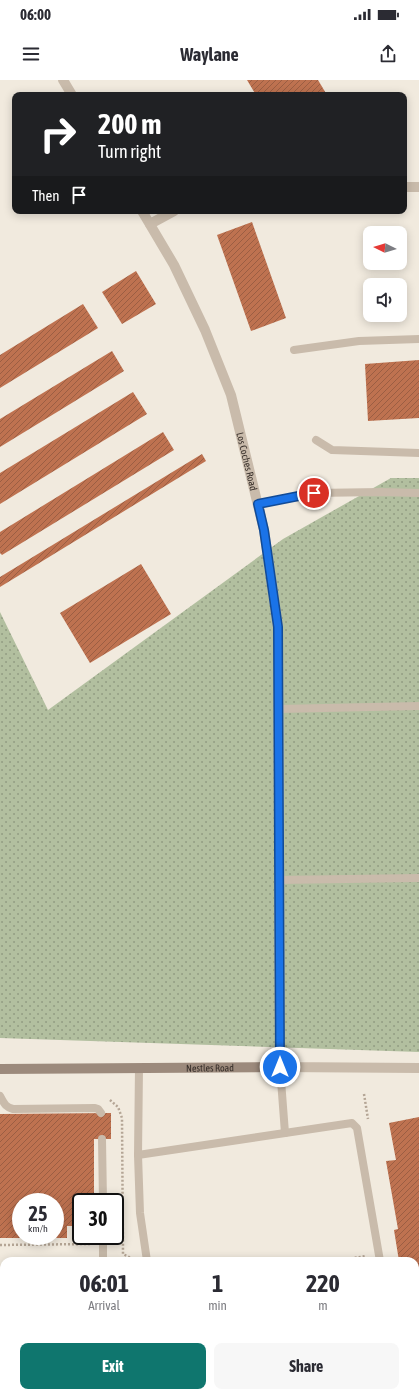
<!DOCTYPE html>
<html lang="en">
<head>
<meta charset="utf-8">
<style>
	body { margin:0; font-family:"Asap Condensed",sans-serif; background:#f7f7f7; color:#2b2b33; height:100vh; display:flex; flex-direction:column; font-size:15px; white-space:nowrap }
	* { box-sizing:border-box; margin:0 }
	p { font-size:13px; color:#7c7c81 }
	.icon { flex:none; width:22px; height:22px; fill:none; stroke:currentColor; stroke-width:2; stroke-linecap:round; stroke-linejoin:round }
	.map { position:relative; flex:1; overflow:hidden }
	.drawer { position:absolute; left:0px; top:1177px; width:419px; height:140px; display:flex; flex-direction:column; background:#fff; border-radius:12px 12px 0 0; box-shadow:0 2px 10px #0003 }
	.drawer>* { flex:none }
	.banner { position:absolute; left:12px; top:12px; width:395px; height:122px; border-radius:8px; box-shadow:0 2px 10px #0003; background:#202124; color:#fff; overflow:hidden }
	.needle { width:26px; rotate:275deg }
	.tools { position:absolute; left:363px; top:146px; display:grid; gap:8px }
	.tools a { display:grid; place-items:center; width:44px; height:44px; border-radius:8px; background:#fff; box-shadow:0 2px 10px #0003; font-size:20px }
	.speed { position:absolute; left:12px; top:1113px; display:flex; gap:8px; font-size:20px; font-weight:700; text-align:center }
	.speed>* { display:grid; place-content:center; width:52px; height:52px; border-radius:50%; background:#fff; box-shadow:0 2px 10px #0003; line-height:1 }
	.speed small { font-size:10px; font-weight:400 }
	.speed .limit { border:2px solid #111; border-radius:6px; background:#fff; color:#111 }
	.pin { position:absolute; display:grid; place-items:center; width:34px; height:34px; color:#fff; margin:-17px; border:2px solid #fff; border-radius:50%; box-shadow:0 1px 4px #0007 }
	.me { position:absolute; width:44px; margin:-22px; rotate:0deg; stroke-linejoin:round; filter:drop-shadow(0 0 3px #0008) }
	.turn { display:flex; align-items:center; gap:14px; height:84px; padding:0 20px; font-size:18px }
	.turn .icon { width:52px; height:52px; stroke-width:2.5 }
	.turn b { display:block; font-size:28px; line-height:34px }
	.then { display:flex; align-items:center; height:38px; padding:0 20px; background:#0003; gap:8px; font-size:15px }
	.eta { display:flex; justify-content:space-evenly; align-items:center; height:68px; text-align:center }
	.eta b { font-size:24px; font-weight:700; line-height:28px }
	.primary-button { display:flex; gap:8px; margin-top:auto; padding:8px 20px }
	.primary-button a { flex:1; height:46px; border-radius:8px; background:#0f766e; color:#fff; font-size:16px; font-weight:700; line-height:46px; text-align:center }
	.primary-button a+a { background:#f7f7f7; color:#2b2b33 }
	.status { display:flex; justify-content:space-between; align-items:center; height:28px; padding:0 20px; background:#fff; direction:ltr }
	.status svg { height:11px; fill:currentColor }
	header { display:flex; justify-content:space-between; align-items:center; height:52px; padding:0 20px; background:#fff; font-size:18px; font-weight:700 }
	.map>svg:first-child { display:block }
</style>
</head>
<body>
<div class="status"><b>06:00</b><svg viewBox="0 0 49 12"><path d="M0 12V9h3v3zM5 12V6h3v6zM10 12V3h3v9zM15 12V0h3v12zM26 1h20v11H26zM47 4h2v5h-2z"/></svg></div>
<header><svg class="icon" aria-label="menu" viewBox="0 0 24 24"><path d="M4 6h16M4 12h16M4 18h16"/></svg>Waylane<svg class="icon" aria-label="share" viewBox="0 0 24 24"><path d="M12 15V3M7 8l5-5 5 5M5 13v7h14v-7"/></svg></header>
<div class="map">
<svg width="419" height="1317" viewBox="0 0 419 1317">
	<defs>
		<pattern id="grass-dots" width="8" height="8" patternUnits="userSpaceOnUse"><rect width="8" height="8" fill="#b2bf9f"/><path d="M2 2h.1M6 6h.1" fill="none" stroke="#929c82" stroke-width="1.8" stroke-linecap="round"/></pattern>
		<pattern id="building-hatch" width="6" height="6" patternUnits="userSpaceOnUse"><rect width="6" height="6" fill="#be7250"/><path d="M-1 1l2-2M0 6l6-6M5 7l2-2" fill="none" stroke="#9b5e43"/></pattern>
	</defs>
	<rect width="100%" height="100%" fill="#f1eade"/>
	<path fill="url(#grass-dots)" d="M391,398H419V972L0,958V532L48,630L283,459Z"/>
	<g fill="url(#building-hatch)" fill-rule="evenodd">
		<path d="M247,0H318L327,15H256Z"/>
		<path d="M252,142L286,238L251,251L217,155Z"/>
		<path d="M136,191L156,224L122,244L102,212Z"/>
		<path d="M83,224L98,248L0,308V275Z"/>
		<path d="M112,271L124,291L0,367V339Z"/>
		<path d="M419,280V338L368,341L365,284Z"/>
		<path d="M133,312L147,334L0,424V393Z"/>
		<path d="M163,352L174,370L2,475L0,473V452Z"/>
		<path d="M202,374L206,381L0,507V497Z"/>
		<path d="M141,484L171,534L90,583L60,533Z"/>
		<path d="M111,1033V1059H94V1122H81V1146H67V1158H0V1034ZM21,1122H55V1156H21Z"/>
		<path d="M419,1037V1252L415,1253V1181H399L394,1150L398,1149L386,1081L396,1080L389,1043Z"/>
	</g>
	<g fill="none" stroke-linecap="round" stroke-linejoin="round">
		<g stroke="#b4a595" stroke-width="2.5" stroke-dasharray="2 2" stroke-linecap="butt">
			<path d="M364,1014L368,1039"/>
			<path d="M110,1020L118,1027L122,1038L123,1174L133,1179"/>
			<path d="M0,1165L90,1164"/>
			<path d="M335,1181L366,1176"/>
			<path d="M415,1275L419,1294"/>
		</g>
		<g stroke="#c9bbab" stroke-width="8">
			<path d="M294,270L359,261L419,259"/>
			<path d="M316,360L332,370L419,373"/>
			<path d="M258,424L314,413L381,412L419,413"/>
			<path d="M278,629L419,626"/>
			<path d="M279,800L419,798"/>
			<path d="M280,987L285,1053"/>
			<path d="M0,1016C4,1023 5,1027 13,1029L95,1028L98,1029L101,1033"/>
			<path d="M102,1059L103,1122"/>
			<path d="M138,1075L139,988"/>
			<path d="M103,1156V1181"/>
			<path d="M147,1181L140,1133L138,1075L352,1043L357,1048L380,1181"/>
			<path d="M171,1313L172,1317"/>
			<path d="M403,1313L405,1317"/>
			<path d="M302,1317L325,1313"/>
		</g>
		<g stroke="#c9bbab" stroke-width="10">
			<path d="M63,0L72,15"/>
			<path d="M404,107H419"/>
			<path id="s1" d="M142,131L174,185L205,250L231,315L264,450L278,547L280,987L419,988"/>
			<path d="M150,144L174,131"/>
		</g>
		<path stroke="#9c8a7c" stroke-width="10" id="s2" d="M0,989L280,987"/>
	</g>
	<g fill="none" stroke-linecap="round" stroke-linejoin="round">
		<defs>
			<path id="route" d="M280,987L278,547L264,450L258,424L314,413"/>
		</defs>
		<use href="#route" stroke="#114b97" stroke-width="10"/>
		<use href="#route" stroke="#1a73e8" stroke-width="7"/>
	</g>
	<g text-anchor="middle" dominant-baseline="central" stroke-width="3" stroke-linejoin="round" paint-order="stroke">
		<g font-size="10" fill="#372f2a" stroke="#f9f3eb">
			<text stroke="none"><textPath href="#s1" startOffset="273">Los Coches Road</textPath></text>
			<text stroke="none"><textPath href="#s2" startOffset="210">Nestles Road</textPath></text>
		</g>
	</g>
</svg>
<div class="tools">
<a><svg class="needle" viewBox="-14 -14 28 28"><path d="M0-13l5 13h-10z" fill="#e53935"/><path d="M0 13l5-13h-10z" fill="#7c7c81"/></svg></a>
<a><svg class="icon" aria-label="sound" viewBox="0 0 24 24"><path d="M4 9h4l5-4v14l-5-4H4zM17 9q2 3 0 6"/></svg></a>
</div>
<div class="speed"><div>25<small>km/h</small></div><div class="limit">30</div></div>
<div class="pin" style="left:314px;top:413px;background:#d93025"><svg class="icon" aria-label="arrive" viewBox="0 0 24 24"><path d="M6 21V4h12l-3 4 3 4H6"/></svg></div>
<svg class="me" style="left:280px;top:987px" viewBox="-20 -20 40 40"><circle r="17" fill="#1a73e8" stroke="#fff" stroke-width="3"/><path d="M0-11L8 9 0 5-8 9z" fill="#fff"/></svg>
<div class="banner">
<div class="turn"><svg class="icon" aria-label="right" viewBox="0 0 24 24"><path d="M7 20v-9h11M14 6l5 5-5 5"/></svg><div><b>200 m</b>Turn right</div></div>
<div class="then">Then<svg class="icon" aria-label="arrive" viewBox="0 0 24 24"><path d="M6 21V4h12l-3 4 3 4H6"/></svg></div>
</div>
<section class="drawer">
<div class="eta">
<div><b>06:01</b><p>Arrival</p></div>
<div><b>1</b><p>min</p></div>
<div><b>220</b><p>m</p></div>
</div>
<div class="primary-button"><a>Exit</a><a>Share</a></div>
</section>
</div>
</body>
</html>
